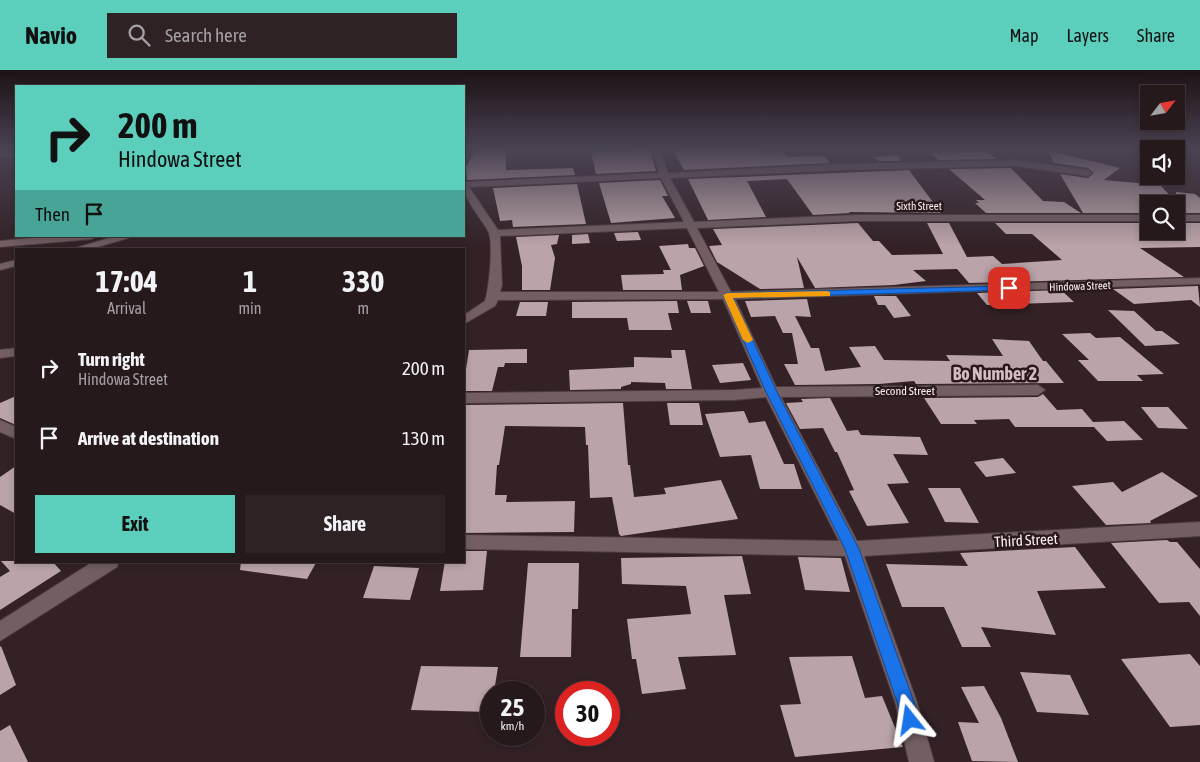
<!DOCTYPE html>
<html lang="en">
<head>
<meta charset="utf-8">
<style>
	body { margin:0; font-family:"Asap Condensed",sans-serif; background:#2e2225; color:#f1f3f6; height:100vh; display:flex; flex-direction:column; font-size:19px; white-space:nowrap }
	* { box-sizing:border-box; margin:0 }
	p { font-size:16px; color:#a4a0a3 }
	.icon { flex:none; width:28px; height:28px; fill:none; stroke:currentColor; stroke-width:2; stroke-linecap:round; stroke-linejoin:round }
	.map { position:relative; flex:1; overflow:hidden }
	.details { position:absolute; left:15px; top:178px; width:450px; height:315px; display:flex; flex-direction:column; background:#26191c; border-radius:0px; box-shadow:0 2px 8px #0003,0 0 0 1px #42383b }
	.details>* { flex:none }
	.top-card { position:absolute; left:15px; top:15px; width:450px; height:152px; border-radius:0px; box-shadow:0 2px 8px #0003,0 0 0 1px #42383b; background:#5bcebc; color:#111; overflow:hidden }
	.needle { width:32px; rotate:59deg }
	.tools { position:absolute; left:1140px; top:15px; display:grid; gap:10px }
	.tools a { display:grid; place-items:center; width:45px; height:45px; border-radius:0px; background:#26191c; box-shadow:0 2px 8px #0003,0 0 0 1px #42383b; font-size:25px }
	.speed { position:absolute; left:480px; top:611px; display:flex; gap:10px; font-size:25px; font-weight:700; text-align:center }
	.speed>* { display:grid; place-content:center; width:65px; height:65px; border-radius:50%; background:#26191c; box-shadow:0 2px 8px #0003,0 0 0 1px #42383b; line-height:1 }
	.speed small { font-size:12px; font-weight:400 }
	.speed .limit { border:8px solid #d22; background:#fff; color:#111 }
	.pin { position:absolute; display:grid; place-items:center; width:42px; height:42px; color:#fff; margin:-21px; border-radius:10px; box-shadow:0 2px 8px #0006 }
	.me { position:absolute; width:55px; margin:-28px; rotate:345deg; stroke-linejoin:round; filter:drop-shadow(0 0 4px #0008) }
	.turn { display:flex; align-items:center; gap:18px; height:105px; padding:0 20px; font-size:22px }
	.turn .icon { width:65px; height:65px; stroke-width:2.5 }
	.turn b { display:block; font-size:35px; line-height:42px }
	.then { display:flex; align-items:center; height:48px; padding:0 20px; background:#0003; gap:10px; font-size:19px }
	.eta { display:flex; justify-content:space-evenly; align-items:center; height:85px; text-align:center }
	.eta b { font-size:30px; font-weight:700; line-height:35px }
	.primary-button { display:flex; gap:10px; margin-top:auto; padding:10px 20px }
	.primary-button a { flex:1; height:58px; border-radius:0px; background:#5bcebc; color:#111; font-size:20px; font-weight:700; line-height:58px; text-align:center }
	.primary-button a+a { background:#2e2225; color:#f1f3f6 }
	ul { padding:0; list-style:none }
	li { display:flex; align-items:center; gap:15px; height:70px; padding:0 20px }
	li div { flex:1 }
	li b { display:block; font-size:19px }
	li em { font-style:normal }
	header { display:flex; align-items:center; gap:30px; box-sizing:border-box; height:70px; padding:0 25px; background:#5bcebc; color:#111 }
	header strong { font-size:24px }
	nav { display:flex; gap:28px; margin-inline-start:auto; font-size:18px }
	.search { width:350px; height:45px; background:#2e2225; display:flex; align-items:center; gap:12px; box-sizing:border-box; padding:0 18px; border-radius:0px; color:#a4a0a3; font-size:19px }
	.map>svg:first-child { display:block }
</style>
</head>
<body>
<header>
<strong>Navio</strong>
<div class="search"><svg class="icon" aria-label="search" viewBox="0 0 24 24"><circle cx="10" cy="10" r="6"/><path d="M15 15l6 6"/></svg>Search here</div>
<nav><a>Map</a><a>Layers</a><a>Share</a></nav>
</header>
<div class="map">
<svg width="1200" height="692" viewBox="0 0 1200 692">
	<rect width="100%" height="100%" fill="#332126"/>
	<g fill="#bba4a9">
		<path d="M475,80H506V100L573,98L575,105L467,110L466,97Z"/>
		<path d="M636,80H650L656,101L596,104L591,82Z"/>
		<path d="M673,80H761L763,83L783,82L787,87L824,86L830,93L684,100Z"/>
		<path d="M983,80L997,89L938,90L930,83Z"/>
		<path d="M1047,80L1120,98L1104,110L1160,115L1176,132V122L1195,124L1200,128V143H1176V134H1149V143H1083L1060,104L1088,108L1093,104V102L1088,98L1054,93Z"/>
		<path d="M897,85L901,91H879L874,87Z"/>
		<path d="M1011,98L1043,131L1064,132L1081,143H986L975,133H979L976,130H985L949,99Z"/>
		<path d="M909,100L941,143L849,142L850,143L813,145L787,109L747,111L766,147L708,150L688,109Z"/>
		<path d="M660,110L668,126H662L675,148L611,153L599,113Z"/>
		<path d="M577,114L586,154L513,157L512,150L500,151L493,118Z"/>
		<path d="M858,153L873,171H879L892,185L943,184L927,153H949L967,187L993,186L1002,194L1062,190L1032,164H1006L995,153H1149V161H1176V153H1200V177L1140,178L1184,207L969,213L957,199L913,200L926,211L894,215L815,218L797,187L804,218L760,219L717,192L709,176L722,175L713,159Z"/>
		<path d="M638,162L641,170L617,171L614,163Z"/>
		<path d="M588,164L590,173L572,174V165Z"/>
		<path d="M559,165L557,174L551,175L555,188L550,220H522V196L516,167Z"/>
		<path d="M688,174L689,178H695L704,196L680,205L682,220H623L621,205L664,204L663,200H671L659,176Z"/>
		<path d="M1198,216L1200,237L1191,230L1134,234L1113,219Z"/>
		<path d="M1061,220L1074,232L987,235L977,223Z"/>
		<path d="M874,226H896L911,246L894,248L885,235H878Z"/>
		<path d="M807,229L811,247L795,246L811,278H819L825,301L861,297L849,277L875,276L884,290L950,291L946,285L1003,286L992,269L1029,271L1043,291H1046L1064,313L916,314L914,311L879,314L795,315L784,294H798L792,263H783L775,246L751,247L745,231Z"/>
		<path d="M677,231L679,243H668L672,260H629L627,248H572V232Z"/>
		<path d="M687,231H708L711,243H691Z"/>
		<path d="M520,232H548L546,246H516Z"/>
		<path d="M1108,240L1134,241L1156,261H1162L1180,274L1145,276Z"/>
		<path d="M1090,263L1096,268L1120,267L1164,304L1137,305L1143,311H1098L1078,290H1089L1062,264Z"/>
		<path d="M527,279V293H505L504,297H498L492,321H464V299H466L469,280Z"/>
		<path d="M671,280H685L692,319H666L665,313L631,312V314L621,317V319L570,320L569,300L634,297V287L672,288Z"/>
		<path d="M743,293L751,310L720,313L712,295Z"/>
		<path d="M1043,324L1057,340L1082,339L1093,352L1124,351L1143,370L1107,371L1094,357H1015L1009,349L974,350L977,354H941L924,328L1038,327Z"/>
		<path d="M16,326V355L0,348V333Z"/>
		<path d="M830,328L847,361L858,360L861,365L920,367L928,385L893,384L909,413L887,414L909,453L867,456L849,421L854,420L837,382H835L823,358L800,359L786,333L803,332L801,329Z"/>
		<path d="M623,333L628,395H630L634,427L666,424L664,418L721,410L738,449L621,466L619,464L612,427L590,428L588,375H586L585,357L505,356L499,395H497L495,425H507L506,432L575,431L574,462L464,463V335Z"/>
		<path d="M667,333H699L703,355H670Z"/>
		<path d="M1141,337H1168L1188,359L1158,358Z"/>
		<path d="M744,341L749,353L765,351L784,394H794L802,419H760L751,385L720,387L705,344Z"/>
		<path d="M1003,388L1016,403L986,407L974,392Z"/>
		<path d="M16,396V444L0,435V407Z"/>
		<path d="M1162,402L1198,426L1150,451L1151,453L1106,455L1072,416L1113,412L1122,422Z"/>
		<path d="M928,418H960L979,453L945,452Z"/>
		<path d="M1167,470L1170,472H1177L1200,499V546L1189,532L1159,533L1111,473Z"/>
		<path d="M1075,477L1106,518L1037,521L1056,565L981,557L991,577H962L944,537H902L886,494L968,496L960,483Z"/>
		<path d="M464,481H487L483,520L440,521L445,491H464Z"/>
		<path d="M742,486L751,524L724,525L736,585L678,587L686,619L642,624L636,589H632L627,549L691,544L686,516L622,514L621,488Z"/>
		<path d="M798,487L841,488L850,522L805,520Z"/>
		<path d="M1,491H52L61,501L0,540V507L10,501Z"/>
		<path d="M241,491H317L307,509L240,500Z"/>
		<path d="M528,493H579L578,539H572L571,587H520Z"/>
		<path d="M374,496L419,498L410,530L363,528Z"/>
		<path d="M1,576L16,615L0,625V577Z"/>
		<path d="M1190,584L1200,596V655L1170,657L1121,589Z"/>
		<path d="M852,586L865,628L882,626L903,677L795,687L780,635L801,634L789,587Z"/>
		<path d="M421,596L498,597L494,622H491V642L411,640Z"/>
		<path d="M1020,602L1070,605L1089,645L1037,642Z"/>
		<path d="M984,616L1001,648L1018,692L972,691L958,652L979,653L961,617Z"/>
		<path d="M10,655L28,692H0V661Z"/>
	</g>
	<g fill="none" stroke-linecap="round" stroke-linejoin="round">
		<defs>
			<g id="minor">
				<path d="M652,80H660L668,103L844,94L1016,90L1088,100L1092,103L1088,106L1016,96L844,100L670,108L694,152L856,145H1149V151H856L697,158L731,222L1200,208V214L735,229L776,317L1038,315L1045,320L1038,325L781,327L857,471L1200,452V466L864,486L917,632L934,692H909L895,632L845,486L464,479V465L839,471L766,327L734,330L464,333V323L734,320L762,318L723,229L498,230L495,236L464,254V245L485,231C489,218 494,172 488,161C479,144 464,132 464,112L659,103ZM661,108L684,152L498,160L469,117ZM687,158L719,222H500L502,215L500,166Z"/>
				<rect x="0" y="83" width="16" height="4"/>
				<rect x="1176" y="145" width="24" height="6"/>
				<path d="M53,166H97L92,169L0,177V171Z"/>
				<path d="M116,166H135L91,179H72Z"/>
				<path d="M16,190V196L0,200V194Z"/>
				<path d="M16,278V286L0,288V280Z"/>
				<path d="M0,350L16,357V369L0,362Z"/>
				<path d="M94,491H119L117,497L0,571V551Z"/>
			</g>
		</defs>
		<use href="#minor" stroke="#4c3c41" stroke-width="2"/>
		<use href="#minor" fill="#735e63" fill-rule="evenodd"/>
	</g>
	<linearGradient id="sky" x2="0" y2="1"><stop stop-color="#1c1215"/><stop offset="0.45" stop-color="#4a4352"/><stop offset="1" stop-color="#4a4352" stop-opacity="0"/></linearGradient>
	<rect width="1200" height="176" fill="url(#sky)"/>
	<path fill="#1a73e8" stroke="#114b97" d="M1009,216L1013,218L1012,220L733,228L777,322L859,479L914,632L919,650L916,656L910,659L904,656L897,632L845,479L766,322L723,225L727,223Z"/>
	<path fill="#f59e0b" d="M827,221L830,222V226L733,228L753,270L748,273L743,270L723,225L727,223Z"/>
	<g text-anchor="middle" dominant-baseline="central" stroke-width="5" stroke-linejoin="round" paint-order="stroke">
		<g font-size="11" fill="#fbeef1" stroke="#29181c">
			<text x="919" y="136">Sixth Street</text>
			<text transform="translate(1080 216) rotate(-2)">Hindowa Street</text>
		</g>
		<g font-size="12" fill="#fbeef1" stroke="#29181c">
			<text x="905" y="321">Second Street</text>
		</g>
		<g font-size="15" fill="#fbeef1" stroke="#29181c">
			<text transform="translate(1026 470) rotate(-3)">Third Street</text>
		</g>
		<g font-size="18" font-weight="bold" fill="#d4bcc2" stroke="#29181c">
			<text x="995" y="303">Bo Number 2</text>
		</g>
	</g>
</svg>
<div class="tools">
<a><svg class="needle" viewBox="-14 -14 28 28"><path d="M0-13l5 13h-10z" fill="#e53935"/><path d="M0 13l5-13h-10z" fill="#a4a0a3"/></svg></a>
<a><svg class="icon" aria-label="sound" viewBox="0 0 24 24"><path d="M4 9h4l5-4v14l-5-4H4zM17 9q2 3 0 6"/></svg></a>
<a><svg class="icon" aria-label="search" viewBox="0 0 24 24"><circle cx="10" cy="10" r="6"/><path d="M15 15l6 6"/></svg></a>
</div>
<div class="speed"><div>25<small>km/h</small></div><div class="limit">30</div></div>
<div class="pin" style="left:1009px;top:218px;background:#d93025"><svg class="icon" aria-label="arrive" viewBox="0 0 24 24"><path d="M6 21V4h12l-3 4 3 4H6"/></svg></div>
<svg class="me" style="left:910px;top:650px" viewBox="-20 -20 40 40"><path d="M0-17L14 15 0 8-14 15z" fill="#1a73e8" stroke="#fff" stroke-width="4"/></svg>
<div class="top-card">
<div class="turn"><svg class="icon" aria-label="right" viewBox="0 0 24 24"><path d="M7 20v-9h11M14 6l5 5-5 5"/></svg><div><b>200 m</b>Hindowa Street</div></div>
<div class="then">Then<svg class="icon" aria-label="arrive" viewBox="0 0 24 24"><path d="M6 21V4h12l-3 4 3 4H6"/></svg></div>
</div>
<section class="details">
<div class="eta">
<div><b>17:04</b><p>Arrival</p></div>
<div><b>1</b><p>min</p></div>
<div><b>330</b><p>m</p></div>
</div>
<ul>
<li><svg class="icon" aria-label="right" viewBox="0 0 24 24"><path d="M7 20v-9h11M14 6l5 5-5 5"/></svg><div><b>Turn right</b><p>Hindowa Street</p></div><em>200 m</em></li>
<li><svg class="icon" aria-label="arrive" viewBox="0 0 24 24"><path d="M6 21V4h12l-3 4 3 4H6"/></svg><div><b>Arrive at destination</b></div><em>130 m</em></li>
</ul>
<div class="primary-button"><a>Exit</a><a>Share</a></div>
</section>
</div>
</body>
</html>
